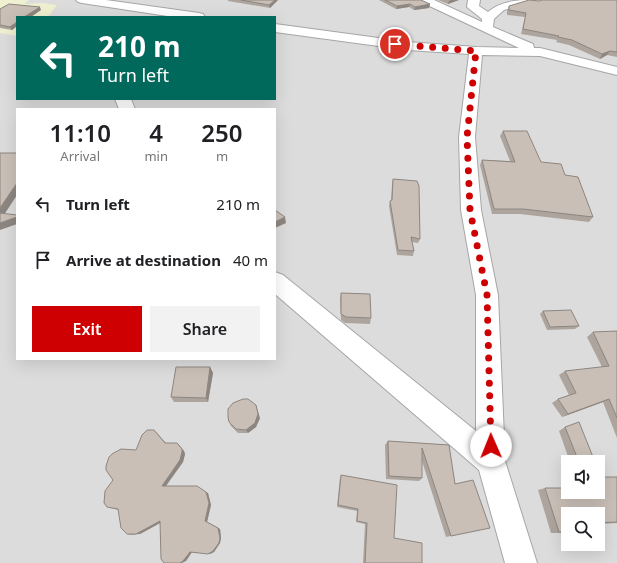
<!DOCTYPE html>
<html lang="en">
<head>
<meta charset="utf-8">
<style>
	body { margin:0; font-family:"Noto Sans",sans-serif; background:#f2f2f2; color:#202124; height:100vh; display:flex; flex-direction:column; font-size:15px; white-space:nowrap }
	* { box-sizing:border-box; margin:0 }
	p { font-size:13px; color:#757577 }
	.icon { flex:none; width:22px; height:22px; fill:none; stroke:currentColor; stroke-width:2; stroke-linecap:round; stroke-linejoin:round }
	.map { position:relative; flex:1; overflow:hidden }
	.details { position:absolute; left:16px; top:108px; width:260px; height:252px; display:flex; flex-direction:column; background:#fff; border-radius:0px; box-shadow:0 4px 16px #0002 }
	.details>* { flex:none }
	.guide { position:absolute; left:16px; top:16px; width:260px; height:84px; border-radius:0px; box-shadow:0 4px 16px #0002; background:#00695c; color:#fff; overflow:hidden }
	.buttons { position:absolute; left:561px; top:455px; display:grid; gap:8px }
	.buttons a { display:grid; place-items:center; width:44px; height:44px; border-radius:0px; background:#fff; box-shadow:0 4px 16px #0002; font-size:20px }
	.pin { position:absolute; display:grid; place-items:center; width:34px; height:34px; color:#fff; margin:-17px; border:2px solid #fff; border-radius:50%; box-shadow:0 1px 4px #0007 }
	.me { position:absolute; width:44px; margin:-22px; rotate:359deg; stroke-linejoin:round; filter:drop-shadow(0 0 3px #0008) }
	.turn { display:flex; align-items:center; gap:14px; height:84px; padding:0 16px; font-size:18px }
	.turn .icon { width:52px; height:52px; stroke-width:2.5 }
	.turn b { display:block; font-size:28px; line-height:34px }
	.eta { display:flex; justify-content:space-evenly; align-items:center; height:68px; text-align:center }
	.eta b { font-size:24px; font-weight:600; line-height:28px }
	.cta { display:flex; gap:8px; margin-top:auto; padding:8px 16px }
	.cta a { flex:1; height:46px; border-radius:0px; background:#ce0001; color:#fff; font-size:16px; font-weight:600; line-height:46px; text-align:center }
	.cta a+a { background:#f2f2f2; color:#202124 }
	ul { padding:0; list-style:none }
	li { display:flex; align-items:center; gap:12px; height:56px; padding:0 16px }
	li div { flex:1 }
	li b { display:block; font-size:15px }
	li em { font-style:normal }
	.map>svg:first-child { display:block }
</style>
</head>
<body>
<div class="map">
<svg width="617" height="563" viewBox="0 0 617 563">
	<rect width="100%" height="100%" fill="#f0ece5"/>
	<path fill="#dddcdc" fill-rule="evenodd" d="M0,0H617V563H0ZM17,17H275V99H17ZM17,109H275V359H17ZM568,462H598V492H568ZM568,514H598V544H568Z"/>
	<path fill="#eef0cf" d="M0,0H29L24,4L42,3L57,5L48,17H17V36L0,33Z"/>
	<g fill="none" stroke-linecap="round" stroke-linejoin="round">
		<defs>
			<g id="minor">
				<path d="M76,0H106L199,13L203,14L205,17H174L82,3L78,2Z"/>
				<path d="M419,0H434L482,22V19L467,7L468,0H480L479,6L488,12C501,1 516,0 533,0L531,2L504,10L494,19L493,27L533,44L534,48H540L617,67V75L540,56L482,55L475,137L481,210L498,295L505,461L537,563H505L479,470L275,294V272L283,275L476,431V295L461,210L459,137L469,54L408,50L275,32V24L408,42L476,47L519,48L421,2Z"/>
				<path d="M115,99H131L135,109H119Z"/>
			</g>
		</defs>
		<use href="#minor" stroke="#a6a6a6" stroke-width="2"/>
		<use href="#minor" fill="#fff" fill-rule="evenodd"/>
	</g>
	<g fill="#ada49d">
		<path d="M228,0H278L270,8L228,1Z"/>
		<path d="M379,0H421L430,4L429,8L414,10L409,7L396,9Z"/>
		<path d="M438,0H459L448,4Z"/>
		<path d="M617,0V57L607,55L600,59L569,45L556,42L557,40L521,34L525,17L507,15V11L509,6L539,1Z"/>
		<path d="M0,9L41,10L17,17V26L12,30L0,28Z"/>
		<path d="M503,131L541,162L565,175L593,217L589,222L520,214H492L480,165L482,160L510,161L500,136Z"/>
		<path d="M393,179L420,239L418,243L412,242L414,251L413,256L397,255L389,206L390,201H391L392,184Z"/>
		<path d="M341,293L371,318L370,324L345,323L341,320L340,299Z"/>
		<path d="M543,311L579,326L575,329L547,330L540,314Z"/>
		<path d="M617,331V438L603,402L562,417L552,403L558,399L569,395L559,375L565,371L602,367L587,337L593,332Z"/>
		<path d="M210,367L213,373L208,402H174L171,397Z"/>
		<path d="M260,418L256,427L248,433H238L231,426L229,422Z"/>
		<path d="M565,427L595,462H570L559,431Z"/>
		<path d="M156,432L166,443H177L184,451L185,454L183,462L166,486L208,493L211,505L207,522L220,529L221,538L220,543L214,552L210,554L192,552L186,561L160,523L140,534L131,535L127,534L118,510L107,507L113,480L136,450Z"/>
		<path d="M388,441L449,445L455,484L490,528L446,537L422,461V478L419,481L386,479L385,445Z"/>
		<path d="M341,475L394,538L422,563H363L365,524L356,522L357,511L337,507L340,478Z"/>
		<path d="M602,477H617V523L598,524V514H568V533H551L538,490L545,488L598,492Z"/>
	</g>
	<g fill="#8d8680">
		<path d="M275,0H278L270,8L269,5Z"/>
		<path d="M451,0H459L448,4L449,1Z"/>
		<path d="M410,4L409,7L396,9L397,6Z"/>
		<path d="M430,4L429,8L414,10L415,7Z"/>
		<path d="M40,7L41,10L31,17H24Z"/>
		<path d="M17,22V26L12,30L10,27Z"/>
		<path d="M610,51L607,55L600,59L602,54Z"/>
		<path d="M17,183V195L2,218L0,216V208Z"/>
		<path d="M17,217V224L0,230V223Z"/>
		<path d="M285,217L286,223L275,228V222Z"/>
		<path d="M210,367L213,373L208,402L206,398Z"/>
		<path d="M609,399L603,402L562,417L568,414Z"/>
		<path d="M256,405L260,418L256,427L248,433L246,430Z"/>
		<path d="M177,443L184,451L185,454L183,462L165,487L162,486Z"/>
		<path d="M206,492L208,493L211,505L207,522L220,529L221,538L220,543L214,552L210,554H208L205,521Z"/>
		<path d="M160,521L162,522L140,534H136Z"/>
		<path d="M190,552H192L186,561L182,563H180Z"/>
	</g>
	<g fill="#c9bfb7" stroke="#8d8680">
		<path d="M241,0H275L269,5Z"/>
		<path d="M385,0H421L430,4L415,7L410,4L397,6Z"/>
		<path d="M529,0L539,1L542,0H617V52L610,51L602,54L572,40L558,37L559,36L523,29L526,13L509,10V6Z"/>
		<path d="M9,4L40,7L24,17H17V22L10,27L0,25V9Z"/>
		<path d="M503,131H527L541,162L561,164L565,175L578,177L593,217L523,209H494L482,160L515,162Z"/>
		<path d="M0,153H17V183L0,208Z"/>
		<path d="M393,179L417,181L419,186L420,239L411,237L414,251L398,250L390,201L392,200Z"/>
		<path d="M275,210L285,217L275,222Z"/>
		<path d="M0,213L17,215V217L0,223Z"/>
		<path d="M341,293L370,294L371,318L346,317L341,314Z"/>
		<path d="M571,310L579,326L550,327L543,311Z"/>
		<path d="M617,331V418L609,399L568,414L558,399L576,393L565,371L609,366L593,332Z"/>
		<path d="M176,367H210L206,398L171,397Z"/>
		<path d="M243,399H248L256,405L258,414L255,423L246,430L236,429L229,422L228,417V409L233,403Z"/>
		<path d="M579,422L595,462H579L565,427Z"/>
		<path d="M147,430H154L165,443H177L182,449V452L180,460L162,486H197L206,492L209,503L205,521L218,528L220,538L219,543L213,551L208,554L190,552L183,561L180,563H164L161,559L160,521L136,534H127L121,528L118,509L107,507L104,503L105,491L113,480L106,470V466L109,457L112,454L121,449L136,450L142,435Z"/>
		<path d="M388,441L449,445L455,484L473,480L490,528L451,536L422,448V478L389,476Z"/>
		<path d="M598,468L602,477H617V522L598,523V514H568V532H559L545,488H568V492H598Z"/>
		<path d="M341,475L397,485L394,538L422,543V563H365L367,523L357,521L358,509L338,505Z"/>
	</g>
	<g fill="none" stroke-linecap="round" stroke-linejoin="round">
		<path stroke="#ce0001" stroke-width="7" stroke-dasharray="0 12.6" d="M395,44L476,51L467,137L470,210L487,295L491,446"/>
	</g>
</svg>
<div class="buttons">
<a><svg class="icon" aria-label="sound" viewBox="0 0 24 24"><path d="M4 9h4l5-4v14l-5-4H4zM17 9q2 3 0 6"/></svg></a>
<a><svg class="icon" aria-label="search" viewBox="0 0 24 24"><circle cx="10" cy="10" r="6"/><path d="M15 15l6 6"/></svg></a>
</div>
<div class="pin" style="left:395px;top:44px;background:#d93025"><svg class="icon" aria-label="arrive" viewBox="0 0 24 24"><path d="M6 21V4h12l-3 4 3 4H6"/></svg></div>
<svg class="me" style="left:491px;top:446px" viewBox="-20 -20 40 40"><circle r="19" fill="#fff"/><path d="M0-13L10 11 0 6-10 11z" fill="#ce0001"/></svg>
<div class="guide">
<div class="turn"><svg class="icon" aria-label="left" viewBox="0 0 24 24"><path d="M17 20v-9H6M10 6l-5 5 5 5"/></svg><div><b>210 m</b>Turn left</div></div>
</div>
<section class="details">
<div class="eta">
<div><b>11:10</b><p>Arrival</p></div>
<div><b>4</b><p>min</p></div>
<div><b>250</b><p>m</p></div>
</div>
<ul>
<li><svg class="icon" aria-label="left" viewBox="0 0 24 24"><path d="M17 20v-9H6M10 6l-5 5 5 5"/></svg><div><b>Turn left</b></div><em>210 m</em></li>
<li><svg class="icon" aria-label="arrive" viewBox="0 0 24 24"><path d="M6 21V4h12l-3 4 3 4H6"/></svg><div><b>Arrive at destination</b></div><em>40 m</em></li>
</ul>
<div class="cta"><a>Exit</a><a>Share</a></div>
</section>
</div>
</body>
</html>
